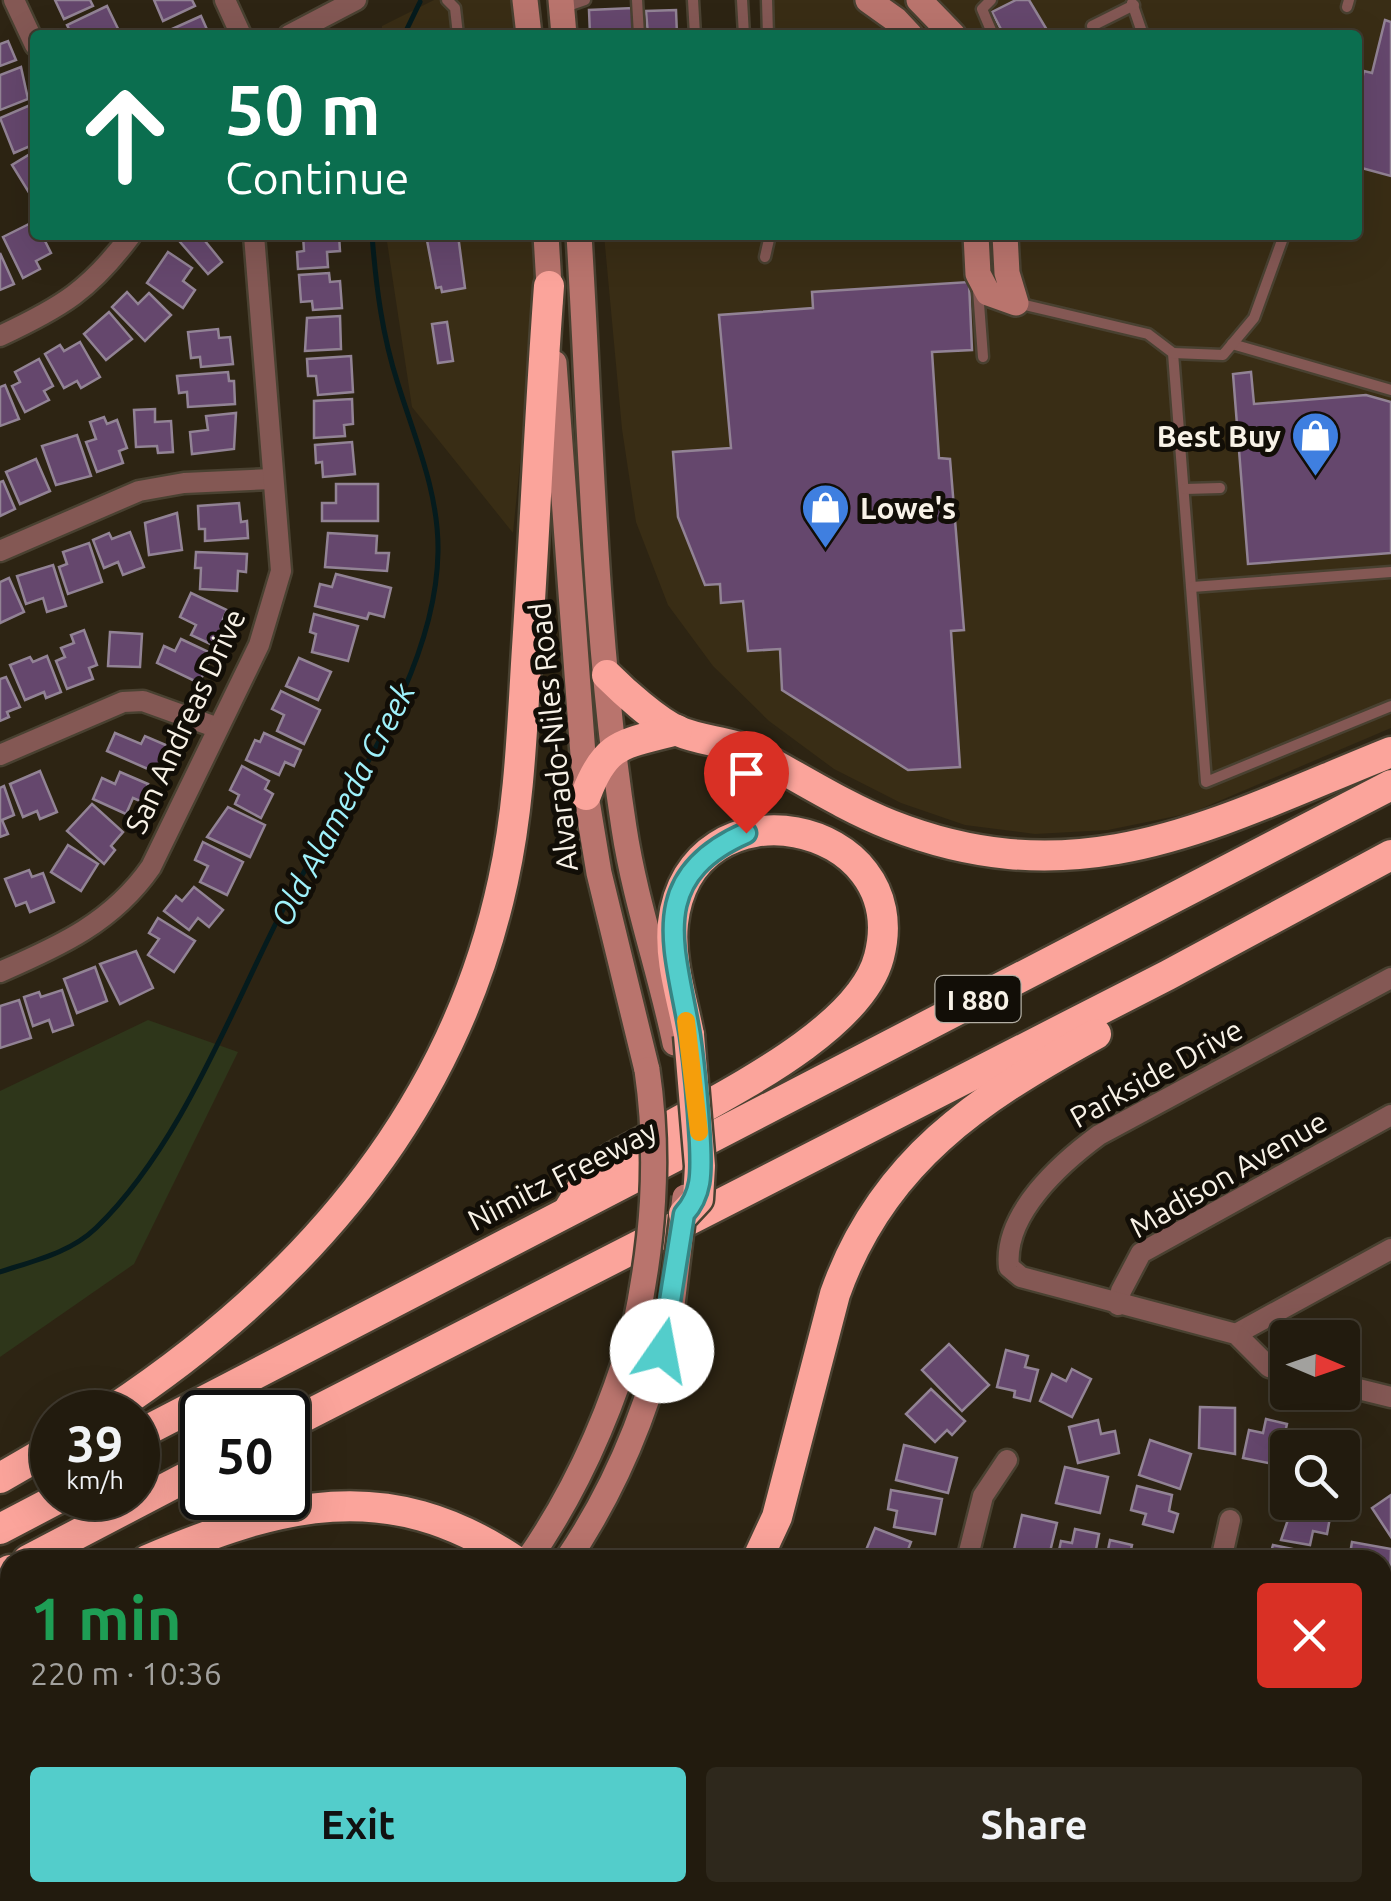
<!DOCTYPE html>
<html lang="en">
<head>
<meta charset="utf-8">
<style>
	body { margin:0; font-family:Ubuntu,sans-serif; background:#2e281c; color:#f1f3f6; height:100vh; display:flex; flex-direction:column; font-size:38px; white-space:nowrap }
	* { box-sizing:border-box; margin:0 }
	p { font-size:32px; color:#a2a19e }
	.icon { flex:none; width:55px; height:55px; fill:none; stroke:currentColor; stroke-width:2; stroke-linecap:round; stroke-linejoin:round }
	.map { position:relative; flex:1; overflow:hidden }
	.sheet { position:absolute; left:0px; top:1550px; width:1392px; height:352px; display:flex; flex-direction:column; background:#221b0e; border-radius:30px 30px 0 0; box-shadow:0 10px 40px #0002,0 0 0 2px #3f392e }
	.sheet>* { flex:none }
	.banner { position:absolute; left:30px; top:30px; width:1332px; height:210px; border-radius:10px; box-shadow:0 10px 40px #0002,0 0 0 2px #3f392e; background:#0b6e4f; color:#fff; overflow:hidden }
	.needle { width:65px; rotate:92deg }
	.controls { position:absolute; left:1270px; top:1320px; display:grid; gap:20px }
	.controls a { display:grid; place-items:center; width:90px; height:90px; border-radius:10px; background:#221b0e; box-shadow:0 10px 40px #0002,0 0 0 2px #3f392e; font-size:50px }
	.speed { position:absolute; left:30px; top:1390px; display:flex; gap:20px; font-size:50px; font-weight:700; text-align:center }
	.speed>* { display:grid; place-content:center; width:130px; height:130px; border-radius:50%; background:#221b0e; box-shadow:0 10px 40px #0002,0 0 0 2px #3f392e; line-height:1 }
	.speed small { font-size:25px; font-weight:400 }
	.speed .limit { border:5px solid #111; border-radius:15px; background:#fff; color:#111 }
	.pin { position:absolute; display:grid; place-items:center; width:85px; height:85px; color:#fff; margin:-102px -42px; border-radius:50% 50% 50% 0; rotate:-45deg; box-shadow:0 0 10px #0007 }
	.pin .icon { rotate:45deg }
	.me { position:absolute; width:110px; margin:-55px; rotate:12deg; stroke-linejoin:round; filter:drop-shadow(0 0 8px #0008) }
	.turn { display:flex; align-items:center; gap:35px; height:210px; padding:0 30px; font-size:45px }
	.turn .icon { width:130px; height:130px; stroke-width:2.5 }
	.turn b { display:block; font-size:70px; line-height:85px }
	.round { display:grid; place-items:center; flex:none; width:105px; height:105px; border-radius:10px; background:#2e281c }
	.overview { display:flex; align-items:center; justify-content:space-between; height:170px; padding:0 30px }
	h1 { font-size:60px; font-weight:600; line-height:75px; color:#1e9e55 }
	.primary-button { display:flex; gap:20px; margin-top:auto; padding:20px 30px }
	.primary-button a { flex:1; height:115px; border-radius:10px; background:#53cdcb; color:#111; font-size:40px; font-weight:600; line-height:115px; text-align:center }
	.primary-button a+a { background:#2e281c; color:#f1f3f6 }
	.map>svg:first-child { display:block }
</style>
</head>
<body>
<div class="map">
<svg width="1391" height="1901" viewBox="0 0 1391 1901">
	<rect width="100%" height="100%" fill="#2d2413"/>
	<g fill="#392d15">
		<path d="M434,0H524L526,35H382V26Z"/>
		<path d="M772,0H1391V728L1191,813L1108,830L1035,834L965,825L901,803L834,769L769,721L713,666L668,605L636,522L622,429L604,235H773L786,239V235H1358V35H774Z"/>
		<path d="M386,235H536L534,323L513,533L412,407Z"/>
	</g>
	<path fill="#2e361a" d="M148,1020L238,1052L134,1264L0,1357V1091Z"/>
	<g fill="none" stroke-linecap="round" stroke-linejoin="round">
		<g stroke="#051b1d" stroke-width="5">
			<path d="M404,35L420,2"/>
			<path d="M0,1272C33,1261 70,1253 96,1228C177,1150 226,1023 276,923C333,810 436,682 438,552C439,493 415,439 398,384C382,335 376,286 372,235"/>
		</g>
	</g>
	<g fill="#65476d" stroke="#928395" stroke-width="2.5">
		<path d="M55,0H90L93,6L64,19Z"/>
		<path d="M154,0H192L195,6L163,21Z"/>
		<path d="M1016,0H1029L1050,35H1004L992,12Z"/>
		<path d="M107,6L121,35H72L67,25Z"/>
		<path d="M633,8L635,35H590L589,10Z"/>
		<path d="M676,10L677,35H648L646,11Z"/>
		<path d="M201,16L209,34L162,35L161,34Z"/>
		<path d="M1385,20L1391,22V176L1358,167V95L1364,71L1372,73Z"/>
		<path d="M8,41L16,60L0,66V44Z"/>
		<path d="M21,67L28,99L0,110V75Z"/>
		<path d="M35,103V144L14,153L0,118Z"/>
		<path d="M35,151V198L33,199L12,165Z"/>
		<path d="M35,221V235H42L51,253L36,261L40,269L23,278L3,237Z"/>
		<path d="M174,235H212L205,241L222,262L208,274Z"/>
		<path d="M303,235H339L340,251L327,252L328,267L298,269L297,252L304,251Z"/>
		<path d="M426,235H458L465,288L442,292L441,287L436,288Z"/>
		<path d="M168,252L192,268L183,281L195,290L183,308L147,283Z"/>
		<path d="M0,253L14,284L0,290Z"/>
		<path d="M329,273L330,282L340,281L342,308L313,310L312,301L301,302L299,275Z"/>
		<path d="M969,282L972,350L932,352L939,458L950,459L964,630L951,631L960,767L908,770L782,690L780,649L748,651L743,601L721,603L720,584L705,585L678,517L673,452L731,448L719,315L813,308L812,292Z"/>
		<path d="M127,292L138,304L149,293L171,315L145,341L112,307Z"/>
		<path d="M109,312L132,339L106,360L84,334Z"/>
		<path d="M340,316L341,349L305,351L307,318Z"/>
		<path d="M447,322L453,361L438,363L432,324Z"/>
		<path d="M218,329L219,338L230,337L233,364L201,367L200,357L191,358L188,332Z"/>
		<path d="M80,342L100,377L81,388L77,381L64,388L45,354L60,345L64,351Z"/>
		<path d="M351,356L353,392L318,395L316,376H308L307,359Z"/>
		<path d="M39,359L53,386L44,391L49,400L25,412L12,386L20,382L15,372Z"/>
		<path d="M228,372L229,381H234L235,404L188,407L187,392L179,393L177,376Z"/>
		<path d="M1251,372L1254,404L1366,395L1391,402V553L1248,564L1233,374Z"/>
		<path d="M5,385L19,419L0,426V387Z"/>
		<path d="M352,399L353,424L344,425L345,436L314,438V401Z"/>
		<path d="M155,409V422L171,421L173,452L158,453L157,446L136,447L134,410Z"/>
		<path d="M236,413L234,449L192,454L190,432L208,430L206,416Z"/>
		<path d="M104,417L107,424L117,420L127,448L119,451L123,463L97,472L86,442L96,439L90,422Z"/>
		<path d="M77,435L91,476L56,485L42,446Z"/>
		<path d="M352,442L355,474L323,477L322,462L316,463L315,445Z"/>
		<path d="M36,459L50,491L20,504L6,472Z"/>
		<path d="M3,481L15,509L0,516V482Z"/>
		<path d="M336,484H378V521H322V503H336Z"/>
		<path d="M239,503L241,522L247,521L248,538L205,541V529H199L198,506Z"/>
		<path d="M177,513L182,550L149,555L145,523Z"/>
		<path d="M130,532L144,567L123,575L118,562L104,568L93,540L109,533L112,539Z"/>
		<path d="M328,533L377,536L376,553H389L387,571L325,567Z"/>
		<path d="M89,543L102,582L68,594L59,567L67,564L63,552Z"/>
		<path d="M196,552L247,554L246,572L238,571L237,591L200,589L201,568H195Z"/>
		<path d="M53,565L66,606L47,612L43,598L26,604L17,576Z"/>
		<path d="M336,574L391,588L384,617L369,613L367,619L315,606L320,584L332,587Z"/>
		<path d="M9,578L24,612L0,623V582Z"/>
		<path d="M191,593L227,610L223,619L231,622L219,648L191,635L196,625L180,617Z"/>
		<path d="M314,614L358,626L348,661L312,652L316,634L310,632Z"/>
		<path d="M84,630L97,665L89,668L93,679L67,689L56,661L65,657L61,648L74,643L71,635Z"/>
		<path d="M110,632L142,634L140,667L108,666Z"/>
		<path d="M181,639L213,654L199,683L157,663L164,646L175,651Z"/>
		<path d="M47,656L61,692L46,698L44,692L25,700L10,665L30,657L33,662Z"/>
		<path d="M299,658L331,672L318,700L286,686Z"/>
		<path d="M6,677L20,707L7,712L9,717L0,721V679Z"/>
		<path d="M281,691L320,710L304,744L277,731L284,715L272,709Z"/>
		<path d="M115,733L141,744L145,736L168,746L157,773L107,751Z"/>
		<path d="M264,733L301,750L294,766L285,762L279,775L246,760L255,740L260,742Z"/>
		<path d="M242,766L269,781L265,789L273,794L261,818L235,804L239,795L230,790Z"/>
		<path d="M40,771L57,812L40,819L37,811L23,817L10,784Z"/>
		<path d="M120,772L148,784L140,801L133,798L126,814L93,799L102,778L115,784Z"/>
		<path d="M4,786L14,815L2,820L8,834L0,837V788Z"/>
		<path d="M92,804L123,832L111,846L115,850L104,864L67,831Z"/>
		<path d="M228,807L265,825L250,857L207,837Z"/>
		<path d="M203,842L243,862L227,895L200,882L208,866L195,860Z"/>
		<path d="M68,845L98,864L81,891L51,872Z"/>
		<path d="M29,870L32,877L43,873L54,902L30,912L26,902L16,906L5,879Z"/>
		<path d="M194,887L223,910L209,927L198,918L189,930L164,911L176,896L182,901Z"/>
		<path d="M158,918L195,941L174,972L148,955L159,939L149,933Z"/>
		<path d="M136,951L153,988L120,1004L100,964Z"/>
		<path d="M95,967L107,1001L77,1013L64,979Z"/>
		<path d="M62,990L73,1025L53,1032L49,1020L33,1026L24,997L39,992L41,997Z"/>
		<path d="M19,1000L31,1038L0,1048V1006Z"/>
		<path d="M949,1344L989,1385L962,1411L922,1370Z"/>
		<path d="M1006,1350L1028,1356L1025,1367L1038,1370L1030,1401L1014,1397L1015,1391L997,1387Z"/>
		<path d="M1072,1369L1091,1379L1072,1417L1040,1401L1052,1374L1066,1381Z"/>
		<path d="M931,1389L965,1421L952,1435L947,1430L935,1442L906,1414Z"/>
		<path d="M1200,1407L1235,1408V1454L1199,1448Z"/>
		<path d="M1266,1419L1287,1424L1278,1465L1243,1458L1249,1430L1263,1433Z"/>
		<path d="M1098,1420L1101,1434L1115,1431L1119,1453L1078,1463L1069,1427Z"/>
		<path d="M1150,1440L1191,1454L1180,1489L1139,1475Z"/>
		<path d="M904,1445L957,1458L948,1493L896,1480Z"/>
		<path d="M1065,1467L1108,1477L1100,1513L1056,1503Z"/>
		<path d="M1137,1486L1172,1495L1169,1511L1178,1514L1173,1532L1143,1524L1146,1514L1131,1510Z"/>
		<path d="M891,1490L942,1499L935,1534L894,1527L897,1511L888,1509Z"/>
		<path d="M1391,1495V1537L1372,1508Z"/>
		<path d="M1293,1505L1331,1512L1327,1534L1313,1531L1310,1545L1281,1540Z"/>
		<path d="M1022,1515L1057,1523L1048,1560H1026L1013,1554Z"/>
		<path d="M875,1528L911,1542L904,1560H862Z"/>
		<path d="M1075,1529L1099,1534L1094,1560H1057L1061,1541L1072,1543Z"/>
		<path d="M1110,1540L1132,1545L1129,1559L1132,1560H1106Z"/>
		<path d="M1352,1542L1391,1549L1390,1586L1382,1585V1560H1354L1355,1555L1350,1554Z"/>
		<path d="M1273,1545L1312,1553L1311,1560H1263L1269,1559Z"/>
		<path d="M1382,1608L1391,1610V1657L1382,1655Z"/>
		<path d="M2,1693L10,1697V1831L0,1849Z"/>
		<path d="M1382,1817L1391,1819V1863L1382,1861Z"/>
		<path d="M16,1892H46L42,1901H13Z"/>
		<path d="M60,1892H165L161,1901H66L69,1897Z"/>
		<path d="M407,1892H452L458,1896L454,1901H400Z"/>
		<path d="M573,1892H598L606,1901H563Z"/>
		<path d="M618,1892H650L653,1901H622Z"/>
		<path d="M1047,1892H1089L1087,1901H1067L1046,1896Z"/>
		<path d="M1096,1892H1139L1137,1901H1094Z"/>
	</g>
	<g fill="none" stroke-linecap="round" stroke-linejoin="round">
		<defs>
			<g id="lane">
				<path d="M447,0L455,8L458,35"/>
				<path d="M637,0L639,35"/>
				<path d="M693,0L695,35"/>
				<path d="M742,0L744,35"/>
				<path d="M767,0L768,35"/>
				<path d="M991,0L982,9L993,35"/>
				<path d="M1132,3L1143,35"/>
				<path d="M1347,7L1349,0"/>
				<path d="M562,8L585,0"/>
				<path d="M1092,26L1134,5"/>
				<path d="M765,257L770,235"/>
				<path d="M978,290L983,357"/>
				<path d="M1017,303L1148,334L1173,353L1206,782L1391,706"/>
				<path d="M1232,344L1391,390"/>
				<path d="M1173,353L1223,355L1254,318L1284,235"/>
				<path d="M1185,489L1220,488"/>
				<path d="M1192,587L1391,572"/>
			</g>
			<g id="street">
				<path d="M14,0L35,45"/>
				<path d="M225,0L241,35"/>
				<path d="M289,35L356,0"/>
				<path d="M0,336C62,307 90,290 131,235"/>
				<path d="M0,551L139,491L184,483L272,479"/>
				<path d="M0,755L123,702L143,701L218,728"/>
				<path d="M0,972C60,946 113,922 151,867L259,645L281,571L254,235"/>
				<path d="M1118,1305L1121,1291L1141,1253L1391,1115"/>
				<path d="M1236,1334L1391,1249"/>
				<path d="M1288,1372L1269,1367L1236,1334L1021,1277L1009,1267C1003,1214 1061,1163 1099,1135L1391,978"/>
				<path d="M1342,1385L1391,1397"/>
				<path d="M967,1560L983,1496L1007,1460"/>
				<path d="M1221,1560L1230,1520"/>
				<path d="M1382,1694L1391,1696"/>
				<path d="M1335,1892L1367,1901"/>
				<path d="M510,1901L517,1892"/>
			</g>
			<g id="secondary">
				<path d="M525,0L529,35"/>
				<path d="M561,0L564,35"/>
				<path d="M868,0L896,20L910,35"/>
				<path d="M919,0L953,35"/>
				<path d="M546,235L550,303"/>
				<path d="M579,235C591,432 594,633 624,828C635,901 660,971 675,1043"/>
				<path d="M976,235L978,274L988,293L1016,303L1007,273L1005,235"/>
				<path d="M554,363L586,795L599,873L647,1070"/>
				<path d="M528,1560C577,1490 610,1414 634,1332"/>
				<path d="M567,1560C618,1485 651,1402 671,1313"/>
				<path d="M261,1901L267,1892"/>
				<path d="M299,1901L305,1892"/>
			</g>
			<g id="highway">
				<path d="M607,675C624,692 656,721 678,731C703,742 732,741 757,755C800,778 845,807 891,825C1082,900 1216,822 1391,752"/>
				<path d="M586,795C606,741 625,744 677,730"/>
				<path d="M568,1211C576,1199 583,1184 593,1173C605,1159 629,1150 644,1141C711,1101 859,1034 879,957C915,819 690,774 673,923C669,960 682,998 689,1035"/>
				<path d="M109,1412C303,1284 453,1113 503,881C520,804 522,726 527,648C535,527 540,406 549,286"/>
				<path d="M288,1425L1168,975L1391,855"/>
				<path d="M138,1435L1391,785"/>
				<path d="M0,1478L52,1448"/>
				<path d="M0,1529L59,1498"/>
				<path d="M28,1560L202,1469"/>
				<path d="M147,1560C279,1504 386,1474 514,1560"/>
				<path d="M757,1560L777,1517L835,1294C882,1161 978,1099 1096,1034"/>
				<path d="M0,1575L10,1570"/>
				<path d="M0,1622L10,1617"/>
				<path d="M323,1901L329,1892"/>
			</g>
		</defs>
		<use href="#lane" stroke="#494131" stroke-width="15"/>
		<use href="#street" stroke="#494131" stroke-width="25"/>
		<use href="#secondary" stroke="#494131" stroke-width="30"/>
		<use href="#highway" stroke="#494131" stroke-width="35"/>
		<use href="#lane" stroke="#845854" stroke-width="10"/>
		<use href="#street" stroke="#845854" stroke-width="20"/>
		<use href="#secondary" stroke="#b9746d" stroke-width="25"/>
		<use href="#highway" stroke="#fba49b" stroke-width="30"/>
		<defs>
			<g id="secondary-bridge">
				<path d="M671,1313L685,1197"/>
				<path d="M634,1332C653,1244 660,1159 647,1070"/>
			</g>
			<path id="highway-bridge" d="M684,1214L698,1199L700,1166L689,1035"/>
		</defs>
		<use href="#secondary-bridge" stroke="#494131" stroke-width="30" stroke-linecap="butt"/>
		<use href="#highway-bridge" stroke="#494131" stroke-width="35" stroke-linecap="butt"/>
		<use href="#secondary-bridge" stroke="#b9746d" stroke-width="25"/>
		<use href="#highway-bridge" stroke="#fba49b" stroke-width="30"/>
	</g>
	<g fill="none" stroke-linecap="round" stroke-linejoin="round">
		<defs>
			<path id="route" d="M662,1351L684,1214C703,1193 701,1170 700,1143C698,1107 695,1071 690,1036C676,950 643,878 746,833"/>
		</defs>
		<use href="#route" stroke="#368584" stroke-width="25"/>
		<use href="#route" stroke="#53cdcb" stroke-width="18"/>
		<path stroke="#f59e0b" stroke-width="18" d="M686,1021L699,1132"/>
	</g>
	<defs>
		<symbol id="shop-pin" viewBox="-11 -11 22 30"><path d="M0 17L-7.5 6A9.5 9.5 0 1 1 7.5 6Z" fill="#3f7fe0" stroke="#120e07"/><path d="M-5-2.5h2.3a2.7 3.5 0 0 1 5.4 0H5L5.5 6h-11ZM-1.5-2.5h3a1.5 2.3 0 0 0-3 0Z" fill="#fff"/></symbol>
	</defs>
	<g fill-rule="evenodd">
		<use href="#shop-pin" x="1288" y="408" width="55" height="75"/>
		<use href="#shop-pin" x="798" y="480" width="55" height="75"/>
	</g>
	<g text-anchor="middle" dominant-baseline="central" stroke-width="10" stroke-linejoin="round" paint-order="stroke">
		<rect fill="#120e07" stroke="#b3aea4" stroke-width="2.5" x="935.5" y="976" width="85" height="46" rx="8"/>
		<g font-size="28" font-weight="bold" fill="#f8f2e7">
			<text x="978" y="999">I 880</text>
		</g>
		<g font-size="30" font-weight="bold" fill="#f8f2e7" stroke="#120e07" text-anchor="end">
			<text x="1281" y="436">Best Buy</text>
			<text x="860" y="508" text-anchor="start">Lowe's</text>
		</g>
		<g font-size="30" fill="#f8f2e7" stroke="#120e07">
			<text transform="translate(185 721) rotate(-65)">San Andreas Drive</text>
			<text transform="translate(553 737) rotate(-96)">Alvarado-Niles Road</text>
			<text transform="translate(1156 1073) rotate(-29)">Parkside Drive</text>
			<text transform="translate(1228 1174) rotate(-30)">Madison Avenue</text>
			<text transform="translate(562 1175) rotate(-27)">Nimitz Freeway</text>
		</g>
		<g font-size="32" font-style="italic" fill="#9ff1fb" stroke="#120e07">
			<text transform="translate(342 804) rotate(-62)">Old Alameda Creek</text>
		</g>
	</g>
</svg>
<div class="controls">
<a><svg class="needle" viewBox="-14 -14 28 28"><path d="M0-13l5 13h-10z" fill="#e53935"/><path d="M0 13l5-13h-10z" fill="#a2a19e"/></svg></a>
<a><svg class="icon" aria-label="search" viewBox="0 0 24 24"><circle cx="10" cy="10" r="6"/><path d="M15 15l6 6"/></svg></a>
</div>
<div class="speed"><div>39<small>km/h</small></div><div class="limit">50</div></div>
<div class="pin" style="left:746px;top:833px;background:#d93025"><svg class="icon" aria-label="arrive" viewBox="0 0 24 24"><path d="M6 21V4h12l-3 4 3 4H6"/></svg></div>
<svg class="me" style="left:662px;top:1351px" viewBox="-20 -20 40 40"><circle r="19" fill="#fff"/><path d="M0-13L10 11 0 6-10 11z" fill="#53cdcb"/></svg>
<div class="banner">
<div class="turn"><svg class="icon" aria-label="ahead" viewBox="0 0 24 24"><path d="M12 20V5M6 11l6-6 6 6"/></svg><div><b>50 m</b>Continue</div></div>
</div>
<section class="sheet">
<div class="overview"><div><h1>1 min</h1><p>220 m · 10:36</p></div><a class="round" style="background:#d93025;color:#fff"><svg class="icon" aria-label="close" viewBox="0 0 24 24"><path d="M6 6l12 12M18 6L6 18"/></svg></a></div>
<div class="primary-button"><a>Exit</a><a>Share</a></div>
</section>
</div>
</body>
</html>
